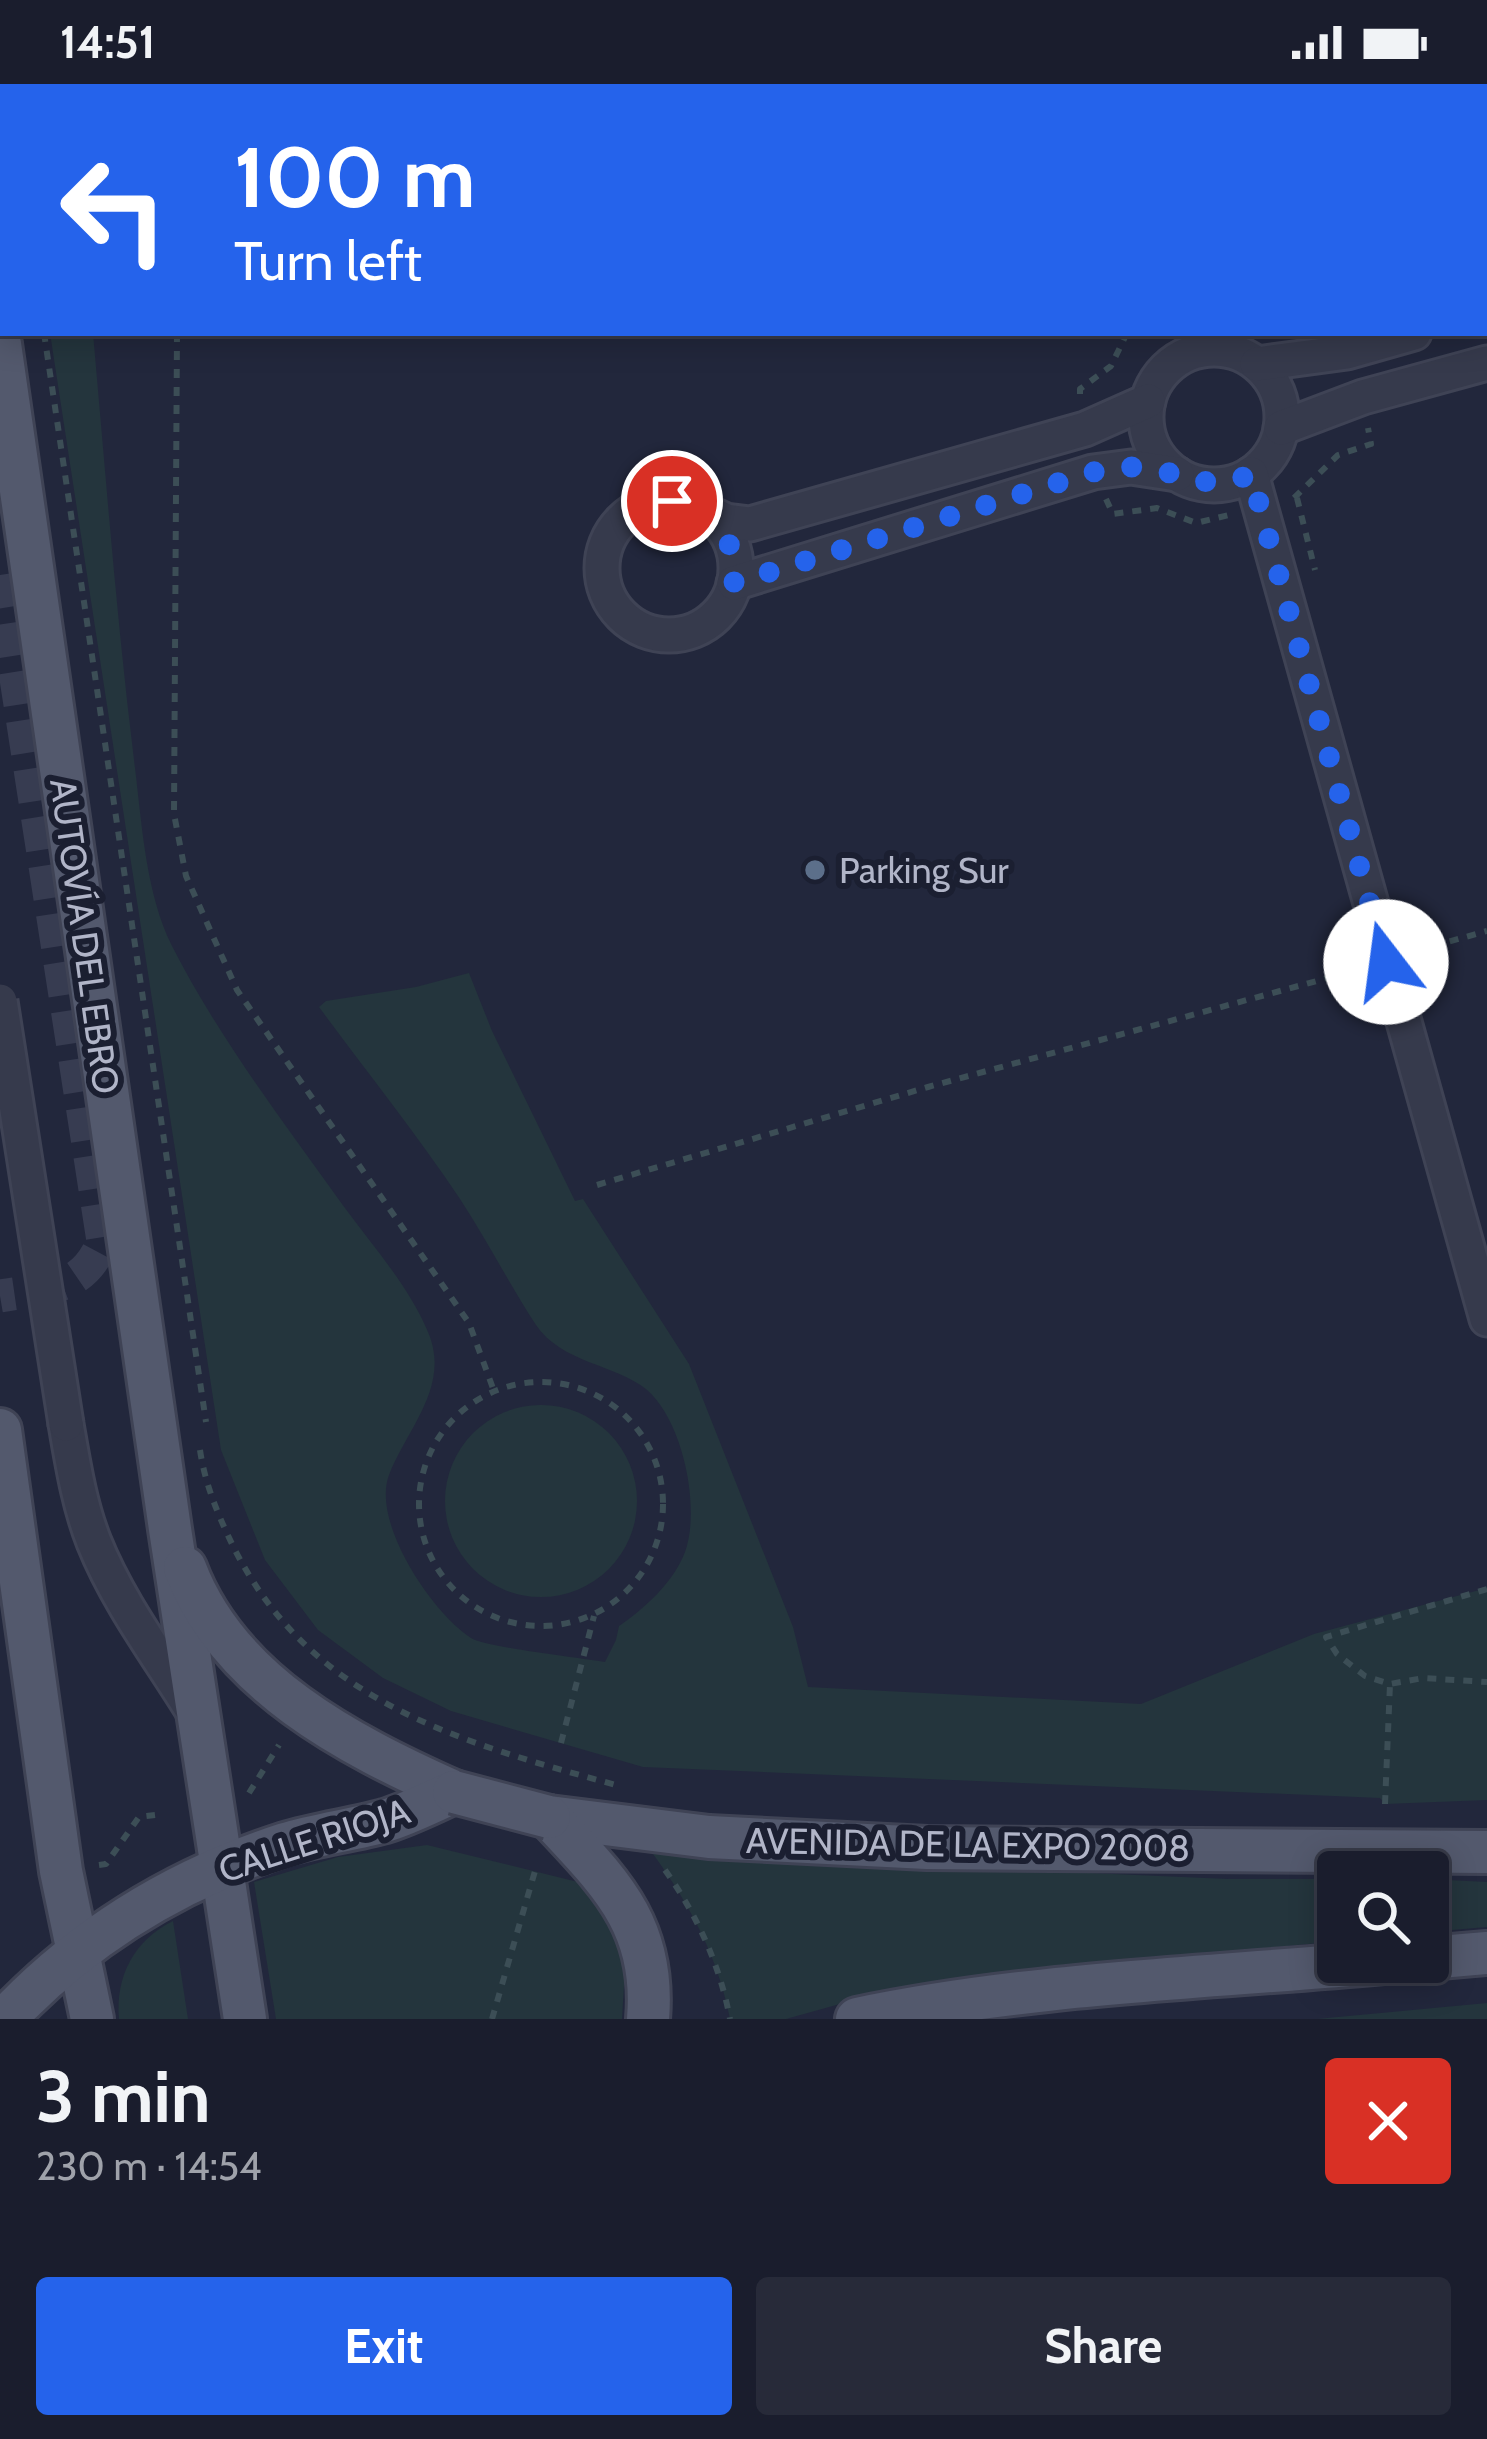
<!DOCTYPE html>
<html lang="en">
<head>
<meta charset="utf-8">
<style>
	body { margin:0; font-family:Cabin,sans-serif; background:#272a39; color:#f1f3f6; height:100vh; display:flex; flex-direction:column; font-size:45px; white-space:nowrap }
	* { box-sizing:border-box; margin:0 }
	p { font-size:39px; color:#9fa2aa }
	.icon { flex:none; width:66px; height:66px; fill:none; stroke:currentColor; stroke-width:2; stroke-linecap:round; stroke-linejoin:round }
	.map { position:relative; height:1935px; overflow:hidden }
	.details { display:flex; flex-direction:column; background:#1a1d2d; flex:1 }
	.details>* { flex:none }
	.guide { position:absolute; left:0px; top:0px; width:1488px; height:252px; box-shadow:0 6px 30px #0003,0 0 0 3px #383b49; background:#2563eb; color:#fff; overflow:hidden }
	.fabs { position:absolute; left:1317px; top:1767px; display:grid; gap:24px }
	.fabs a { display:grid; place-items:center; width:132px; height:132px; border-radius:12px; background:#1a1d2d; box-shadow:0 6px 30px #0003,0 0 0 3px #383b49; font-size:60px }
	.pin { position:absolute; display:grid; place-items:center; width:102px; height:102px; color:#fff; margin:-51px; border:6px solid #fff; border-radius:50%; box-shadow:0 3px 12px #0007 }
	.me { position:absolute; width:132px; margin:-66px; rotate:345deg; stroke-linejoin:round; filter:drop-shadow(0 0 9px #0008) }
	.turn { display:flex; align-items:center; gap:42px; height:252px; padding:0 36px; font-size:54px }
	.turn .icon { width:156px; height:156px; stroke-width:2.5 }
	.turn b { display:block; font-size:84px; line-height:102px }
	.round { display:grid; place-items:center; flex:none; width:126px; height:126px; border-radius:12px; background:#272a39 }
	.overview { display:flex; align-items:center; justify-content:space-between; height:204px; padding:0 36px }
	h1 { font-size:72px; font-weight:800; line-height:90px }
	.primary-button { display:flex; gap:24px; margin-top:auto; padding:24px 36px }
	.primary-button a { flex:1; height:138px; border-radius:12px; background:#2563eb; color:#fff; font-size:48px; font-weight:800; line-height:138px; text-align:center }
	.primary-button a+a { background:#272a39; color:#f1f3f6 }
	.status { display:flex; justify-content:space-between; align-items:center; height:84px; padding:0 60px; background:#1a1d2d; direction:ltr }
	.status svg { height:33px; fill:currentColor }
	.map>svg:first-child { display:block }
</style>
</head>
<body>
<div class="status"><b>14:51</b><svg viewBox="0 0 49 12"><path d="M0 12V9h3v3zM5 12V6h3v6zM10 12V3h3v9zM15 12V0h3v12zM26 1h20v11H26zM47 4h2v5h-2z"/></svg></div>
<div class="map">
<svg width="1487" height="1935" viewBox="0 0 1487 1935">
	<rect width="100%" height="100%" fill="#22273c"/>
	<g fill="#24353d">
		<path d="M50,249H93C106,394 117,540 135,684C142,741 146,810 172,862C219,954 282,1036 342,1120C371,1160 409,1202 428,1248C451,1302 408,1343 389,1391C371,1438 432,1529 471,1554C485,1563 581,1574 605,1578L616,1556L619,1542C644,1525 674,1498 685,1468C701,1424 683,1336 646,1305C614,1280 562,1279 536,1241C509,1200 487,1156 460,1115C416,1049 366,987 319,923L326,917L416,903L469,889L492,947L575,1117L583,1115L689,1280L793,1543L808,1603L1141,1620L1314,1550L1487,1504V1716L1385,1720L1380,1714L643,1683L451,1627L383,1594L318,1546L265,1476L221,1366Z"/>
		<circle cx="541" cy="1417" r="96"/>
		<path d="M427,1761L582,1799L611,1845L625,1885L622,1935H276L254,1798L338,1773Z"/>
		<path d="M653,1770L1228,1795H1338V1857L1041,1887L865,1913L786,1935H730C718,1873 690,1821 653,1770Z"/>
		<path d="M1428,1795L1487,1798V1843L1428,1848Z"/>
		<path d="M173,1837L188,1935H119C115,1893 134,1856 173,1837Z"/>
		<path d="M1487,1919V1935H1317Z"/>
	</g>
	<g fill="#333a53" stroke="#1d2133" stroke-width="3">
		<path d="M564,0H761L751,3Z"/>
		<path d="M813,0H938L926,3Z"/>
	</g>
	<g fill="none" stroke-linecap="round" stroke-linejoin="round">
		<path stroke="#373c51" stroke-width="33" stroke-dasharray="33 16" stroke-linecap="butt" d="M0,491L103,1157C83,1207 47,1204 0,1212"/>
		<defs>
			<g id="minor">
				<path d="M1101,0L1102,3"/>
				<path d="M1139,0L1140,3"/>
				<path d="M1485,229H1487"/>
				<circle cx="1214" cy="333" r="68"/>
				<path d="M1257,280L1347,268L1414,249"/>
				<path d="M1281,344L1363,313L1487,279"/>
				<path d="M1251,390L1487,1235"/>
				<circle cx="669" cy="484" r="67"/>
				<path d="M705,427L726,437L750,440L1085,345L1148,317"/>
				<path d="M734,499L1093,388L1131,383L1177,390"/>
				<path d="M66,1340C73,1380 79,1420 94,1458C118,1518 159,1572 193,1627"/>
			</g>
			<g id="major">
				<path d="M0,260L170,1445L245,1935"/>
				<path d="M0,1346L61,1787L92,1935"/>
				<path d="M185,1484C228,1599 349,1661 454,1708"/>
				<path d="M549,1733L709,1753L927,1764L1487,1768"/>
				<path d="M549,1733C609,1798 656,1840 648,1935"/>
				<path d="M1428,1874L1487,1869"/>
				<path d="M5,1935C83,1852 177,1795 285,1760C318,1750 352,1746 385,1737C408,1730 431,1718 454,1708"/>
				<path d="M857,1935C1028,1899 1208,1894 1383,1878"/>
			</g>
		</defs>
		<use href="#minor" stroke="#3f4355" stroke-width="39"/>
		<use href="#major" stroke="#3f4355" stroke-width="48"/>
		<g stroke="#3c4e56" stroke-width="6" stroke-dasharray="9 9" stroke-linecap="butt">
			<path d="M7,0V3"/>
			<path d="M178,3V0"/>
			<path d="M0,20L3,41"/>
			<path d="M44,249L206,1338"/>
			<path d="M177,249L174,730L186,792L237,906L469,1239L494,1307"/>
			<path d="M1080,310V305L1111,282L1127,249"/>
			<path d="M1294,414L1338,371L1371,360L1368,344"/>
			<path d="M1297,414L1315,486"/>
			<path d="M1106,415L1113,430L1157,424L1196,439L1229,431"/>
			<path d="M1415,867L1487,847"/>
			<path d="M597,1101L928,1003L1357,886"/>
			<circle cx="541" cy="1420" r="122"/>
			<path d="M1487,1505L1326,1553L1337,1570L1365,1592L1390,1600L1423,1594L1487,1598"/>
			<path d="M561,1659L594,1532"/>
			<path d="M249,1709L279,1661"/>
			<path d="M1385,1720L1390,1600"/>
			<path d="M99,1781L106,1780L139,1733L155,1731"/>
			<path d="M665,1786C697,1831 720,1881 730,1935"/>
			<path d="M492,1935L535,1787"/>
		</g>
		<use href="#minor" stroke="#363a4c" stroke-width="33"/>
		<use href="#major" stroke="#53596d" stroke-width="42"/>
		<defs>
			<path id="minor-bridge" d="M0,917L66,1340"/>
			<path id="major-bridge" d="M454,1708L549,1733"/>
		</defs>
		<use href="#minor-bridge" stroke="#3f4355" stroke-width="39" stroke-linecap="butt"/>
		<use href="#major-bridge" stroke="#3f4355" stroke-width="48" stroke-linecap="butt"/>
		<path stroke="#3c4e56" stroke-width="6" stroke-dasharray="9 9" stroke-linecap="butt" d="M200,1366C205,1400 218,1431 233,1462C311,1619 460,1658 616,1701"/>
		<use href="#minor-bridge" stroke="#363a4c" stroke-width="33"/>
		<use href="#major-bridge" stroke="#53596d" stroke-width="42"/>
	</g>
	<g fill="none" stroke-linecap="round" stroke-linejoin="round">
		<path stroke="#2563eb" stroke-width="21" stroke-dasharray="0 37.8" d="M672,417C716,425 737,455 734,499L1093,388C1105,386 1119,383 1131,383C1178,383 1203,412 1251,390L1386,878"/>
	</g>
	<circle fill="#5c6f8a" stroke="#1b1f31" stroke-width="4.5" cx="815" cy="786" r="12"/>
	<g text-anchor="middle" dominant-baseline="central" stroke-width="12" stroke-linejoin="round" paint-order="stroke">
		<g font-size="36" fill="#b1b5c8" stroke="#1b1f31" text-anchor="start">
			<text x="839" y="786">Parking Sur</text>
		</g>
		<g font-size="36" fill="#b1b5c8" stroke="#1b1f31">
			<text transform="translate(85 852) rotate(82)">AUTOVÍA DEL EBRO</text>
			<text transform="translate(314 1756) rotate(-18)">CALLE RIOJA</text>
			<text transform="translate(968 1760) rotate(1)">AVENIDA DE LA EXPO 2008</text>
		</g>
	</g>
</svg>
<div class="fabs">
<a><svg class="icon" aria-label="search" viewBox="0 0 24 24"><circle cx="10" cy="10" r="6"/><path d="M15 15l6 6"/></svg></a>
</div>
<div class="pin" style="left:672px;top:417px;background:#d93025"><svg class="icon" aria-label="arrive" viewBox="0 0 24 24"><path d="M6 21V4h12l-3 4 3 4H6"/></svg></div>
<svg class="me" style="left:1386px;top:878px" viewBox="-20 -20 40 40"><circle r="19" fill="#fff"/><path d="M0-13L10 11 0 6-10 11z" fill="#2563eb"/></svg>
<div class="guide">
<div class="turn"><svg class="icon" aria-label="left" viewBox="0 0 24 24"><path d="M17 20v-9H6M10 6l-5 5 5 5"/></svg><div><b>100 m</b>Turn left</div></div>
</div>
</div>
<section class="details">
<div class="overview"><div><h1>3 min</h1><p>230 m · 14:54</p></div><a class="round" style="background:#d93025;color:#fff"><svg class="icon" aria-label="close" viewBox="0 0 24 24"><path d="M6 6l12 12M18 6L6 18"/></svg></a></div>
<div class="primary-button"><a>Exit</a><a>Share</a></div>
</section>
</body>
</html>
